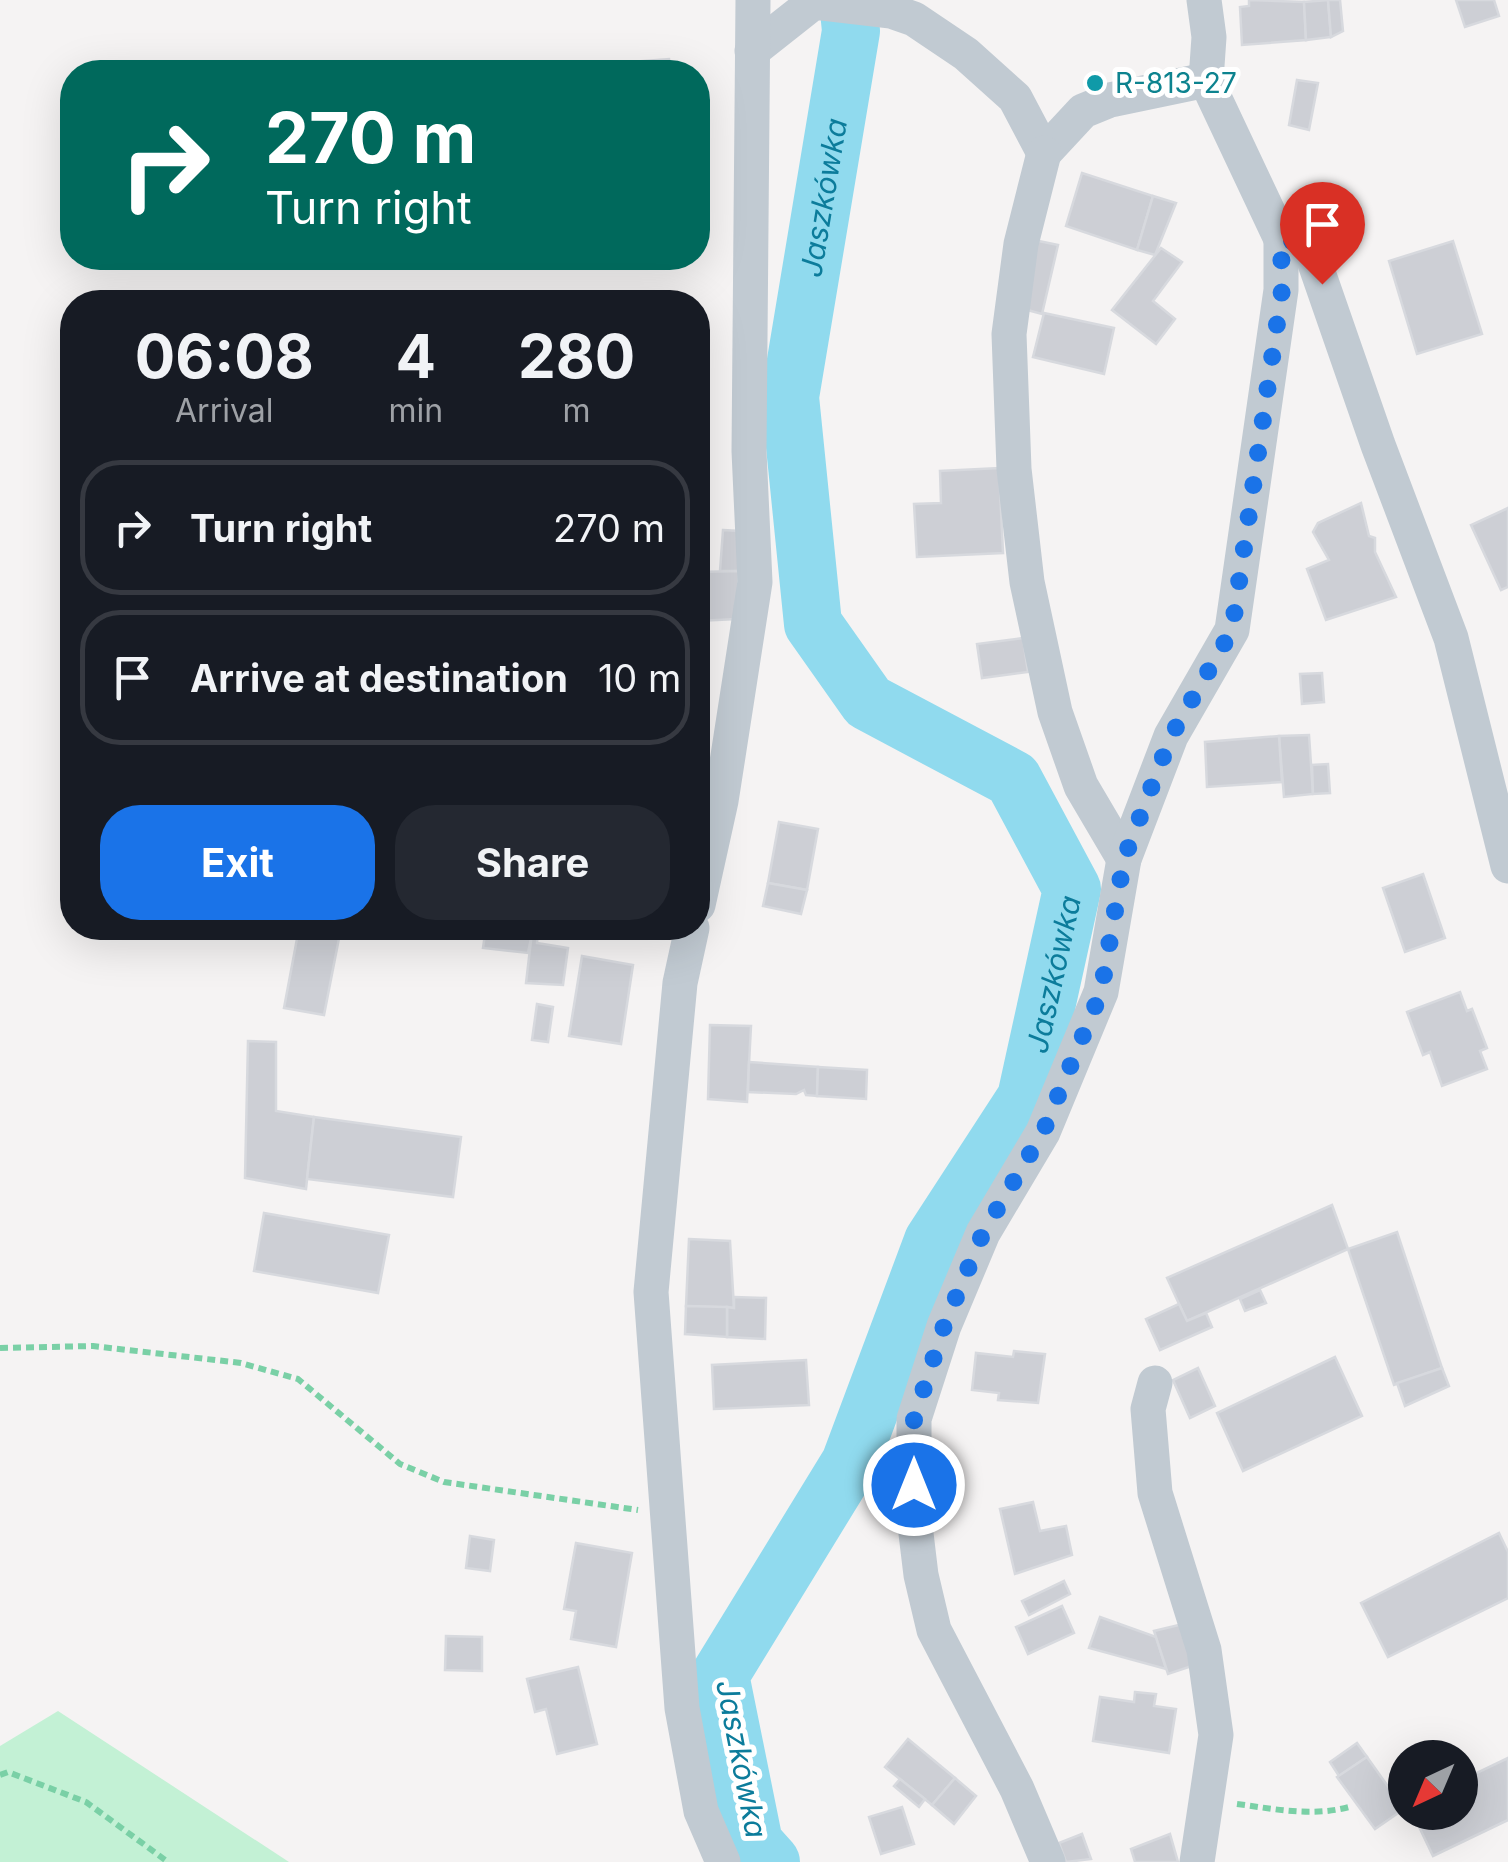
<!DOCTYPE html>
<html lang="en">
<head>
<meta charset="utf-8">
<style>
	body { margin:0; font-family:Inter,sans-serif; background:#242831; color:#f1f3f6; height:100vh; display:flex; flex-direction:column; font-size:38px; white-space:nowrap }
	* { box-sizing:border-box; margin:0 }
	p { font-size:32px; color:#9ea1a6 }
	.icon { flex:none; width:55px; height:55px; fill:none; stroke:currentColor; stroke-width:2; stroke-linecap:round; stroke-linejoin:round }
	.map { position:relative; flex:1; overflow:hidden }
	.drawer { position:absolute; left:60px; top:290px; width:650px; height:650px; display:flex; flex-direction:column; background:#171b24; border-radius:40px; box-shadow:0 10px 40px #0002 }
	.drawer>* { flex:none }
	.top-card { position:absolute; left:60px; top:60px; width:650px; height:210px; border-radius:40px; box-shadow:0 10px 40px #0002; background:#00695c; color:#fff; overflow:hidden }
	.needle { width:65px; rotate:224deg }
	.fabs { position:absolute; left:1388px; top:1740px; display:grid; gap:20px }
	.fabs a { display:grid; place-items:center; width:90px; height:90px; border-radius:50%; background:#171b24; box-shadow:0 10px 40px #0002; font-size:50px }
	.pin { position:absolute; display:grid; place-items:center; width:85px; height:85px; color:#fff; margin:-102px -42px; border-radius:50% 50% 50% 0; rotate:-45deg; box-shadow:0 0 10px #0007 }
	.pin .icon { rotate:45deg }
	.me { position:absolute; width:110px; margin:-55px; rotate:0deg; stroke-linejoin:round; filter:drop-shadow(0 0 8px #0008) }
	.turn { display:flex; align-items:center; gap:35px; height:210px; padding:0 40px; font-size:45px }
	.turn .icon { width:130px; height:130px; stroke-width:2.5 }
	.turn b { display:block; font-size:70px; line-height:85px }
	.eta { display:flex; justify-content:space-evenly; align-items:center; height:170px; text-align:center }
	.eta b { font-size:60px; font-weight:700; line-height:70px }
	.primary-button { display:flex; gap:20px; margin-top:auto; padding:20px 40px }
	.primary-button a { flex:1; height:115px; border-radius:40px; background:#1a73e8; color:#fff; font-size:40px; font-weight:700; line-height:115px; text-align:center }
	.primary-button a+a { background:#242831; color:#f1f3f6 }
	ul { padding:0; list-style:none }
	li { display:flex; align-items:center; gap:30px; height:135px; margin:0 20px 15px; padding:0 20px; border:5px solid #363941; border-radius:40px }
	li div { flex:1 }
	li b { display:block; font-size:38px }
	li em { font-style:normal }
	.map>svg:first-child { display:block }
</style>
</head>
<body>
<div class="map">
<svg width="1508" height="1862" viewBox="0 0 1508 1862">
	<rect width="100%" height="100%" fill="#f5f3f3"/>
	<path fill="#c3f1d5" d="M58,1711L289,1862H0V1746Z"/>
	<g fill="none" stroke-linecap="round" stroke-linejoin="round">
		<path stroke="#90daee" stroke-width="58" id="s1" d="M771,1862L754,1843L720,1675L850,1463L933,1241L1026,1098L1072,889L1013,779L868,702L813,624L790,397L851,31L848,0"/>
	</g>
	<g fill="#cdcfd5" stroke="#d7d9de" stroke-width="2.5">
		<path d="M1249,0L1304,2L1306,40L1242,45L1240,7L1249,6Z"/>
		<path d="M1328,0L1331,37L1306,40L1304,2Z"/>
		<path d="M1328,0H1340L1343,31L1331,37Z"/>
		<path d="M1456,0H1494L1499,16L1465,27Z"/>
		<path d="M669,59L670,72H607L606,64Z"/>
		<path d="M1297,80L1318,83L1309,130L1289,125Z"/>
		<path d="M1082,173L1153,196L1137,250L1066,226Z"/>
		<path d="M1153,196L1176,203L1155,255L1137,250Z"/>
		<path d="M1034,240L1058,245L1042,314L1020,308Z"/>
		<path d="M1453,241L1482,334L1417,354L1389,261Z"/>
		<path d="M1161,248L1182,262L1153,301L1175,319L1156,344L1112,310Z"/>
		<path d="M1044,313L1114,328L1104,374L1033,357Z"/>
		<path d="M999,468L1003,553L917,557L914,504L941,503L940,471Z"/>
		<path d="M1361,503L1369,536L1375,538V552L1396,597L1326,620L1307,569L1329,560L1313,532L1318,523Z"/>
		<path d="M1508,508V587L1501,590L1471,525Z"/>
		<path d="M723,530L740,531L739,571H720Z"/>
		<path d="M739,571L736,619L698,621V572Z"/>
		<path d="M1023,638L1028,672L982,678L977,644Z"/>
		<path d="M1322,673L1324,702L1302,704L1300,674Z"/>
		<path d="M1309,735L1313,794L1284,797L1279,736Z"/>
		<path d="M1279,736L1282,782L1207,787L1205,742Z"/>
		<path d="M1328,764L1330,793L1313,794L1312,765Z"/>
		<path d="M779,822L818,829L807,890L768,883Z"/>
		<path d="M1423,874L1445,938L1405,952L1383,888Z"/>
		<path d="M768,883L807,890L801,914L763,906Z"/>
		<path d="M299,928H341L324,1015L284,1008Z"/>
		<path d="M486,928H533L528,953L483,948Z"/>
		<path d="M532,932L538,933L537,943L568,948L563,985L526,983Z"/>
		<path d="M582,956L633,965L621,1044L569,1036Z"/>
		<path d="M1460,992L1467,1011L1472,1009L1487,1048L1480,1051L1487,1069L1442,1086L1430,1052L1423,1055L1407,1012Z"/>
		<path d="M537,1004L553,1007L548,1042L532,1040Z"/>
		<path d="M710,1025L751,1026L747,1102L708,1099Z"/>
		<path d="M248,1041L276,1042V1111L314,1117L306,1189L245,1178Z"/>
		<path d="M749,1062L818,1067L817,1096L806,1095L804,1090L796,1094L748,1092Z"/>
		<path d="M818,1067L867,1070L866,1099L817,1096Z"/>
		<path d="M314,1117L461,1137L453,1197L307,1179Z"/>
		<path d="M1332,1205L1348,1249L1187,1321L1167,1278Z"/>
		<path d="M264,1213L389,1235L378,1293L254,1271Z"/>
		<path d="M1397,1232L1442,1368L1394,1385L1348,1249Z"/>
		<path d="M689,1239L730,1241L734,1308L686,1306Z"/>
		<path d="M1260,1290L1266,1303L1245,1311L1240,1299Z"/>
		<path d="M734,1297L766,1298L765,1339L727,1337V1307L734,1308Z"/>
		<path d="M1179,1304L1187,1321L1206,1313L1212,1327L1160,1350L1146,1319Z"/>
		<path d="M686,1306L727,1307V1337L685,1334Z"/>
		<path d="M1014,1351L1045,1354L1038,1403L998,1400L999,1393L972,1390L976,1353L1013,1357Z"/>
		<path d="M1335,1357L1362,1416L1243,1471L1217,1413Z"/>
		<path d="M806,1360L809,1405L714,1409L712,1365Z"/>
		<path d="M1198,1368L1215,1406L1190,1418L1173,1380Z"/>
		<path d="M1442,1368L1449,1386L1405,1406L1397,1383Z"/>
		<path d="M1033,1502L1040,1531L1066,1526L1072,1555L1015,1574L1000,1509Z"/>
		<path d="M1499,1533L1508,1552V1598L1388,1657L1361,1603Z"/>
		<path d="M470,1536L494,1540L490,1571L466,1568Z"/>
		<path d="M576,1543L632,1553L616,1647L571,1639L576,1611L564,1609Z"/>
		<path d="M1064,1581L1070,1594L1029,1615L1022,1601Z"/>
		<path d="M1062,1606L1074,1633L1028,1654L1016,1627Z"/>
		<path d="M1100,1617L1156,1637L1166,1669L1089,1648Z"/>
		<path d="M1183,1624L1195,1665L1168,1674L1154,1631Z"/>
		<path d="M446,1636L482,1637V1671L445,1670Z"/>
		<path d="M578,1667L597,1744L557,1754L546,1709L535,1712L527,1679Z"/>
		<path d="M1135,1692L1156,1694L1154,1706L1176,1709L1169,1753L1093,1741L1100,1697L1134,1702Z"/>
		<path d="M908,1739L955,1778L932,1805L885,1767Z"/>
		<path d="M1357,1743L1367,1757L1339,1776L1330,1762Z"/>
		<path d="M1367,1757L1404,1809L1375,1829L1337,1777Z"/>
		<path d="M1508,1758V1820L1433,1856L1412,1812H1460V1781Z"/>
		<path d="M955,1778L976,1796L954,1824L932,1805Z"/>
		<path d="M900,1779L925,1799L919,1807L894,1786Z"/>
		<path d="M902,1807L914,1844L881,1854L869,1817Z"/>
		<path d="M1082,1834L1091,1859L1066,1862L1059,1843Z"/>
		<path d="M1170,1834L1178,1862H1135L1131,1849Z"/>
	</g>
	<g fill="none" stroke-linecap="round" stroke-linejoin="round">
		<g stroke="#7ad0a6" stroke-width="6" stroke-dasharray="8 5" stroke-linecap="butt">
			<path d="M0,1348L93,1346L241,1363L298,1379L400,1464L444,1482L638,1510"/>
			<path d="M0,1775L8,1772L86,1802L168,1862"/>
			<path d="M1237,1804C1275,1809 1311,1817 1349,1807"/>
		</g>
		<g stroke="#c1cad2" stroke-width="35">
			<path d="M1204,0L1209,37L1206,80L1281,239L1299,241L1311,252L1378,445L1451,638L1508,866"/>
			<path d="M752,51L814,2L891,11L914,19L966,54L1015,98L1044,153L1083,111L1110,100L1206,80"/>
			<path d="M1044,153L1021,244L1009,334L1014,469L1027,582L1055,712L1081,786L1124,859"/>
			<path d="M698,905L721,801L755,582L749,451L753,0"/>
			<path d="M692,928L680,983L651,1292L682,1708L701,1811L723,1862"/>
			<path d="M1155,1383L1148,1409L1155,1493L1204,1650L1216,1735L1197,1862"/>
			<path d="M1048,1862L1017,1789L934,1630L921,1575L914,1517V1419L944,1326L983,1233L1043,1132L1101,992L1124,859L1171,736L1232,630L1281,290V239"/>
		</g>
	</g>
	<g fill="none" stroke-linecap="round" stroke-linejoin="round">
		<path stroke="#1a73e8" stroke-width="18" stroke-dasharray="0 32.4" d="M914,1485V1419L944,1326L983,1233L1043,1132L1101,992L1124,859L1171,736L1232,630L1282,290L1281,239C1310,242 1313,258 1322,284"/>
	</g>
	<circle fill="#0f9aa8" stroke="#fff" stroke-width="4" cx="1095" cy="83" r="10"/>
	<g text-anchor="middle" dominant-baseline="central" stroke-width="10" stroke-linejoin="round" paint-order="stroke">
		<g font-size="28" fill="#0d838f" stroke="#fff" text-anchor="start">
			<text x="1115" y="83">R-813-27</text>
		</g>
		<g font-size="30" font-style="italic" fill="#0c7c9b" stroke="#fff">
			<text stroke="none"><textPath href="#s1" startOffset="1882">Jaszkówka</textPath></text>
			<text stroke="none"><textPath href="#s1" startOffset="980">Jaszkówka</textPath></text>
			<text transform="translate(742 1759) rotate(79)">Jaszkówka</text>
		</g>
	</g>
</svg>
<div class="fabs">
<a><svg class="needle" viewBox="-14 -14 28 28"><path d="M0-13l5 13h-10z" fill="#e53935"/><path d="M0 13l5-13h-10z" fill="#9ea1a6"/></svg></a>
</div>
<div class="pin" style="left:1322px;top:284px;background:#d93025"><svg class="icon" aria-label="arrive" viewBox="0 0 24 24"><path d="M6 21V4h12l-3 4 3 4H6"/></svg></div>
<svg class="me" style="left:914px;top:1485px" viewBox="-20 -20 40 40"><circle r="17" fill="#1a73e8" stroke="#fff" stroke-width="3"/><path d="M0-11L8 9 0 5-8 9z" fill="#fff"/></svg>
<div class="top-card">
<div class="turn"><svg class="icon" aria-label="right" viewBox="0 0 24 24"><path d="M7 20v-9h11M14 6l5 5-5 5"/></svg><div><b>270 m</b>Turn right</div></div>
</div>
<section class="drawer">
<div class="eta">
<div><b>06:08</b><p>Arrival</p></div>
<div><b>4</b><p>min</p></div>
<div><b>280</b><p>m</p></div>
</div>
<ul>
<li><svg class="icon" aria-label="right" viewBox="0 0 24 24"><path d="M7 20v-9h11M14 6l5 5-5 5"/></svg><div><b>Turn right</b></div><em>270 m</em></li>
<li><svg class="icon" aria-label="arrive" viewBox="0 0 24 24"><path d="M6 21V4h12l-3 4 3 4H6"/></svg><div><b>Arrive at destination</b></div><em>10 m</em></li>
</ul>
<div class="primary-button"><a>Exit</a><a>Share</a></div>
</section>
</div>
</body>
</html>
